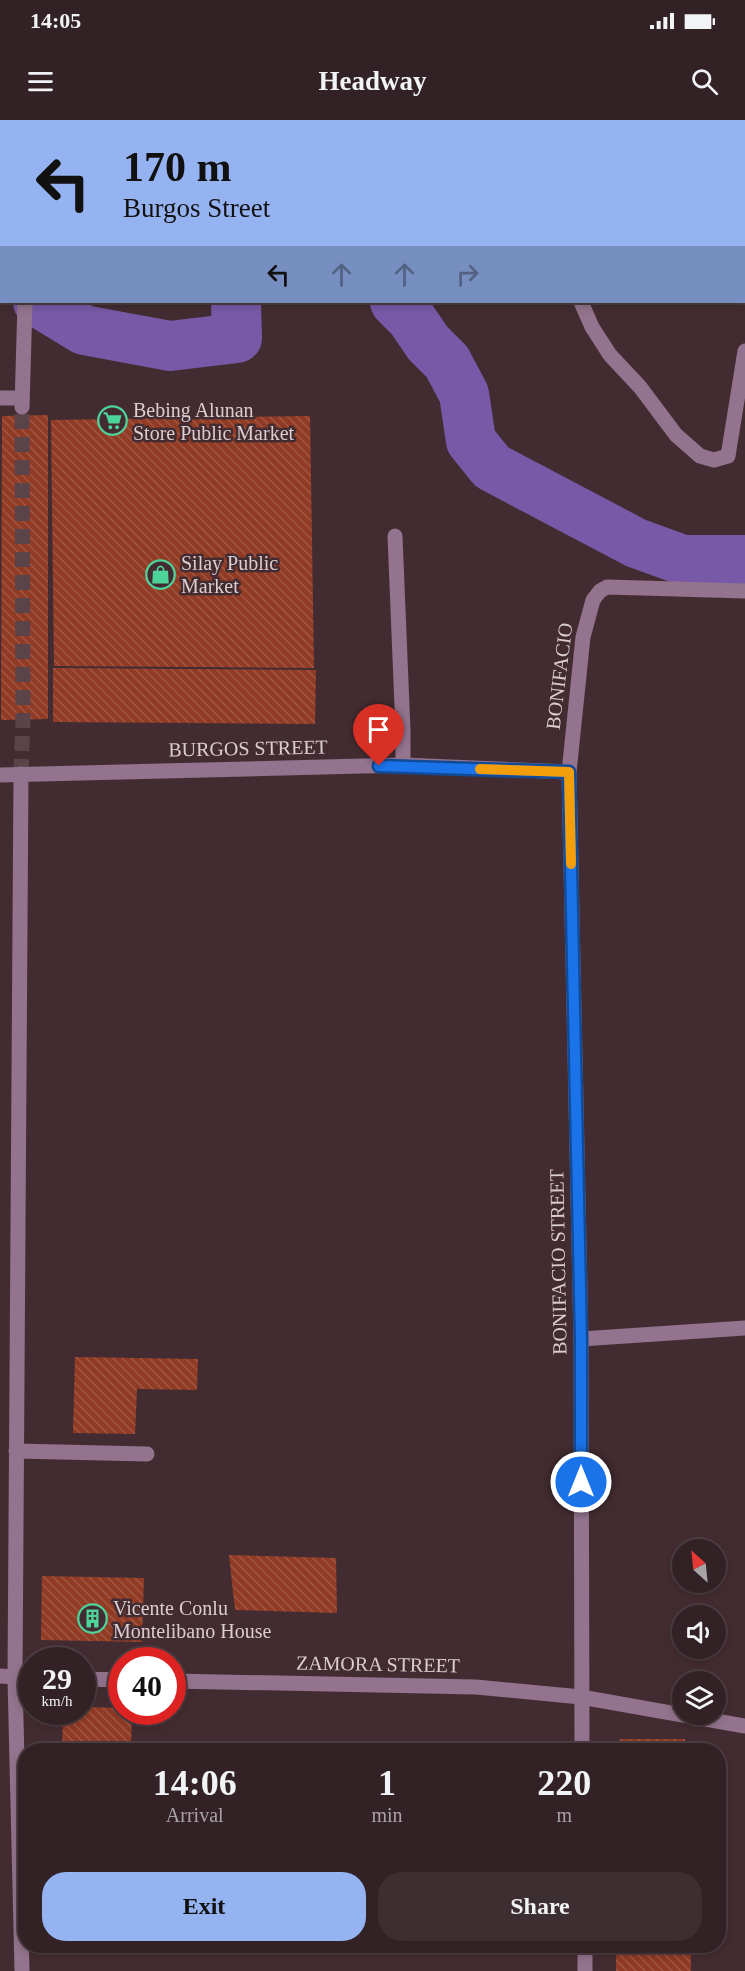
<!DOCTYPE html>
<html lang="en">
<head>
<meta charset="utf-8">
<style>
	body { margin:0; font-family:Georgia,serif; background:#3d2e32; color:#f1f3f6; height:100vh; display:flex; flex-direction:column; font-size:22px; white-space:nowrap }
	* { box-sizing:border-box; margin:0 }
	p { font-size:20px; color:#a8a3a7 }
	.icon { flex:none; width:33px; height:33px; fill:none; stroke:currentColor; stroke-width:2; stroke-linecap:round; stroke-linejoin:round }
	.map { position:relative; flex:1; overflow:hidden }
	.details { position:absolute; left:18px; top:1623px; width:708px; height:210px; display:flex; flex-direction:column; background:#322125; border-radius:24px; box-shadow:0 3px 9px #0003,0 0 0 2px #4d3e42 }
	.details>* { flex:none }
	.guide { position:absolute; left:0px; top:0px; width:746px; height:183px; box-shadow:0 3px 9px #0003,0 0 0 2px #4d3e42; background:#95b2f1; color:#111; overflow:hidden }
	.needle { width:39px; rotate:333deg }
	.controls { position:absolute; left:672px; top:1419px; display:grid; gap:12px }
	.controls a { display:grid; place-items:center; width:54px; height:54px; border-radius:50%; background:#322125; box-shadow:0 3px 9px #0003,0 0 0 2px #4d3e42; font-size:30px }
	.speed { position:absolute; left:18px; top:1527px; display:flex; gap:12px; font-size:30px; font-weight:700; text-align:center }
	.speed>* { display:grid; place-content:center; width:78px; height:78px; border-radius:50%; background:#322125; box-shadow:0 3px 9px #0003,0 0 0 2px #4d3e42; line-height:1 }
	.speed small { font-size:15px; font-weight:400 }
	.speed .limit { border:9px solid #d22; background:#fff; color:#111 }
	.pin { position:absolute; display:grid; place-items:center; width:51px; height:51px; color:#fff; margin:-62px -26px; border-radius:50% 50% 50% 0; rotate:-45deg; box-shadow:0 0 6px #0007 }
	.pin .icon { rotate:45deg }
	.me { position:absolute; width:66px; margin:-33px; rotate:0deg; stroke-linejoin:round; filter:drop-shadow(0 0 4px #0008) }
	.turn { display:flex; align-items:center; gap:21px; height:126px; padding:0 24px; font-size:27px }
	.turn .icon { width:78px; height:78px; stroke-width:2.5 }
	.turn b { display:block; font-size:42px; line-height:51px }
	.lanes { display:flex; align-items:center; height:57px; padding:0 24px; background:#0003; justify-content:center; gap:30px; direction:ltr }
	.lanes .off { opacity:.35 }
	.eta { display:flex; justify-content:space-evenly; align-items:center; height:102px; text-align:center }
	.eta b { font-size:36px; font-weight:800; line-height:42px }
	.cta { display:flex; gap:12px; margin-top:auto; padding:12px 24px }
	.cta a { flex:1; height:69px; border-radius:24px; background:#95b2f1; color:#111; font-size:24px; font-weight:800; line-height:69px; text-align:center }
	.cta a+a { background:#3d2e32; color:#f1f3f6 }
	.status { display:flex; justify-content:space-between; align-items:center; height:42px; padding:0 30px; background:#322125; direction:ltr }
	.status svg { height:16px; fill:currentColor }
	header { display:flex; justify-content:space-between; align-items:center; height:78px; padding:0 24px; background:#322125; font-size:27px; font-weight:800 }
	.map>svg:first-child { display:block }
</style>
</head>
<body>
<div class="status"><b>14:05</b><svg viewBox="0 0 49 12"><path d="M0 12V9h3v3zM5 12V6h3v6zM10 12V3h3v9zM15 12V0h3v12zM26 1h20v11H26zM47 4h2v5h-2z"/></svg></div>
<header><svg class="icon" aria-label="menu" viewBox="0 0 24 24"><path d="M4 6h16M4 12h16M4 18h16"/></svg>Headway<svg class="icon" aria-label="search" viewBox="0 0 24 24"><circle cx="10" cy="10" r="6"/><path d="M15 15l6 6"/></svg></header>
<div class="map">
<svg width="745" height="1851" viewBox="0 0 745 1851">
	<defs>
		<pattern id="building-back-hatch" width="6" height="6" patternUnits="userSpaceOnUse" patternTransform="scale(1.5)"><rect width="6" height="6" fill="#913b24"/><path d="M-1 5l2 2M0 0l6 6M5-1l2 2" fill="none" stroke="#a05643"/></pattern>
	</defs>
	<rect width="100%" height="100%" fill="#432c31"/>
	<g fill="none" stroke-linecap="round" stroke-linejoin="round">
		<g stroke="#7859a7" stroke-width="50">
			<path d="M0,158L2,159"/>
			<path d="M38,182L84,210L170,226L237,218L236,182"/>
			<path d="M395,182L411,198L428,223L447,242L464,274L471,321L492,347L636,423L683,440H745"/>
		</g>
	</g>
	<g fill="url(#building-back-hatch)">
		<path d="M48,295V599L1,600L2,296Z"/>
		<path d="M310,296L314,548L54,546L51,300Z"/>
		<path d="M53,548L316,550L315,604L53,602Z"/>
		<path d="M75,1237L198,1239L197,1270L137,1269L135,1314L73,1313Z"/>
		<path d="M229,1435L336,1438L337,1493L235,1490Z"/>
		<path d="M42,1456L144,1458L142,1522L41,1520Z"/>
		<path d="M82,1587L122,1588V1592H132L131,1630H62L63,1592H82Z"/>
		<rect x="620" y="1619" width="65" height="11"/>
		<rect x="616" y="1826" width="75" height="25"/>
	</g>
	<g fill="none" stroke-linecap="round" stroke-linejoin="round">
		<path stroke="#5a4449" stroke-width="15" stroke-dasharray="15 8" stroke-linecap="butt" d="M21,654L23,599L22,287"/>
		<g stroke="#93738d" stroke-width="15">
			<path d="M25,0V2"/>
			<path d="M497,0V2"/>
			<path d="M744,63L745,64"/>
			<path d="M581,182L592,207L610,235L640,267L676,315L700,336L714,340L728,336L745,231"/>
			<path d="M0,278H22"/>
			<path d="M22,287L25,182"/>
			<path d="M395,416L403,611V645"/>
			<path d="M21,654L15,1558L22,1851"/>
			<path d="M0,655L403,645L569,652"/>
			<path d="M581,1219L745,1208"/>
			<path d="M16,1331L147,1334"/>
			<path d="M0,1556L32,1558"/>
			<path d="M82,1559L122,1560"/>
			<path d="M172,1561L476,1567L581,1577L745,1606"/>
			<path d="M582,1630L581,1219L569,652L583,517L593,480L600,471L607,467L745,471"/>
			<path d="M585,1826V1851"/>
		</g>
	</g>
	<g fill="none" stroke-linecap="round" stroke-linejoin="round">
		<defs>
			<path id="route" d="M379,646L569,652L581,1219V1362"/>
		</defs>
		<use href="#route" stroke="#114b97" stroke-width="15"/>
		<use href="#route" stroke="#1a73e8" stroke-width="10"/>
		<path stroke="#f59e0b" stroke-width="10" d="M480,649L569,652L571,744"/>
	</g>
	<defs>
		<symbol id="supermarket-ring" viewBox="-11 -11 22 22"><circle r="9.5" fill="#432c31" stroke="#4cd49b" stroke-width="1.5"/><path d="M-6-5.5h2.5l.6 2H6L4.5 2H-2.5L-4.4-4H-6ZM-1.5 3.2a1.3 1.3 0 1 0 .1 0ZM3 3.2a1.3 1.3 0 1 0 .1 0Z" fill="#4cd49b"/></symbol>
		<symbol id="shop-ring" viewBox="-11 -11 22 22"><circle r="9.5" fill="#432c31" stroke="#4cd49b" stroke-width="1.5"/><path d="M-5-2.5h2.3a2.7 3.5 0 0 1 5.4 0H5L5.5 6h-11ZM-1.5-2.5h3a1.5 2.3 0 0 0-3 0Z" fill="#4cd49b"/></symbol>
		<symbol id="building-ring" viewBox="-11 -11 22 22"><circle r="9.5" fill="#432c31" stroke="#4cd49b" stroke-width="1.5"/><path d="M-4-6H4V6H1V3H-1V6H-4ZM-2.5-4.3h1.7v1.8h-1.7ZM.8-4.3h1.7v1.8H.8ZM-2.5-1h1.7V.8h-1.7ZM.8-1h1.7V.8H.8Z" fill="#4cd49b"/></symbol>
	</defs>
	<g fill-rule="evenodd">
		<use href="#supermarket-ring" x="96" y="284" width="33" height="33"/>
		<use href="#shop-ring" x="144" y="438" width="33" height="33"/>
		<use href="#building-ring" x="76" y="1482" width="33" height="33"/>
	</g>
	<g text-anchor="middle" dominant-baseline="central" stroke-width="5" stroke-linejoin="round" paint-order="stroke">
		<g font-size="20" fill="#dccdd0" stroke="#432c31" text-anchor="start">
			<text x="133" y="290">Bebing Alunan<tspan x="133" dy="23">Store Public Market</tspan></text>
			<text x="181" y="443">Silay Public<tspan x="181" dy="23">Market</tspan></text>
			<text x="113" y="1488">Vicente Conlu<tspan x="113" dy="23">Montelibano House</tspan></text>
		</g>
		<g font-size="20" fill="#dccdd0" stroke="#432c31">
			<text transform="translate(559 556) rotate(-83)">BONIFACIO</text>
			<text transform="translate(248 628) rotate(-1)">BURGOS STREET</text>
			<text transform="translate(558 1142) rotate(-91)">BONIFACIO STREET</text>
			<text transform="translate(378 1544) rotate(1)">ZAMORA STREET</text>
		</g>
	</g>
</svg>
<div class="controls">
<a><svg class="needle" viewBox="-14 -14 28 28"><path d="M0-13l5 13h-10z" fill="#e53935"/><path d="M0 13l5-13h-10z" fill="#a8a3a7"/></svg></a>
<a><svg class="icon" aria-label="sound" viewBox="0 0 24 24"><path d="M4 9h4l5-4v14l-5-4H4zM17 9q2 3 0 6"/></svg></a>
<a><svg class="icon" aria-label="layers" viewBox="0 0 24 24"><path d="M12 4l9 5-9 5-9-5zM3 14l9 5 9-5"/></svg></a>
</div>
<div class="speed"><div>29<small>km/h</small></div><div class="limit">40</div></div>
<div class="pin" style="left:379px;top:646px;background:#d93025"><svg class="icon" aria-label="arrive" viewBox="0 0 24 24"><path d="M6 21V4h12l-3 4 3 4H6"/></svg></div>
<svg class="me" style="left:581px;top:1362px" viewBox="-20 -20 40 40"><circle r="17" fill="#1a73e8" stroke="#fff" stroke-width="3"/><path d="M0-11L8 9 0 5-8 9z" fill="#fff"/></svg>
<div class="guide">
<div class="turn"><svg class="icon" aria-label="left" viewBox="0 0 24 24"><path d="M17 20v-9H6M10 6l-5 5 5 5"/></svg><div><b>170 m</b>Burgos Street</div></div>
<div class="lanes"><svg class="icon" aria-label="left" viewBox="0 0 24 24"><path d="M17 20v-9H6M10 6l-5 5 5 5"/></svg><svg class="icon off" aria-label="ahead" viewBox="0 0 24 24"><path d="M12 20V5M6 11l6-6 6 6"/></svg><svg class="icon off" aria-label="ahead" viewBox="0 0 24 24"><path d="M12 20V5M6 11l6-6 6 6"/></svg><svg class="icon off" aria-label="right" viewBox="0 0 24 24"><path d="M7 20v-9h11M14 6l5 5-5 5"/></svg></div>
</div>
<section class="details">
<div class="eta">
<div><b>14:06</b><p>Arrival</p></div>
<div><b>1</b><p>min</p></div>
<div><b>220</b><p>m</p></div>
</div>
<div class="cta"><a>Exit</a><a>Share</a></div>
</section>
</div>
</body>
</html>
